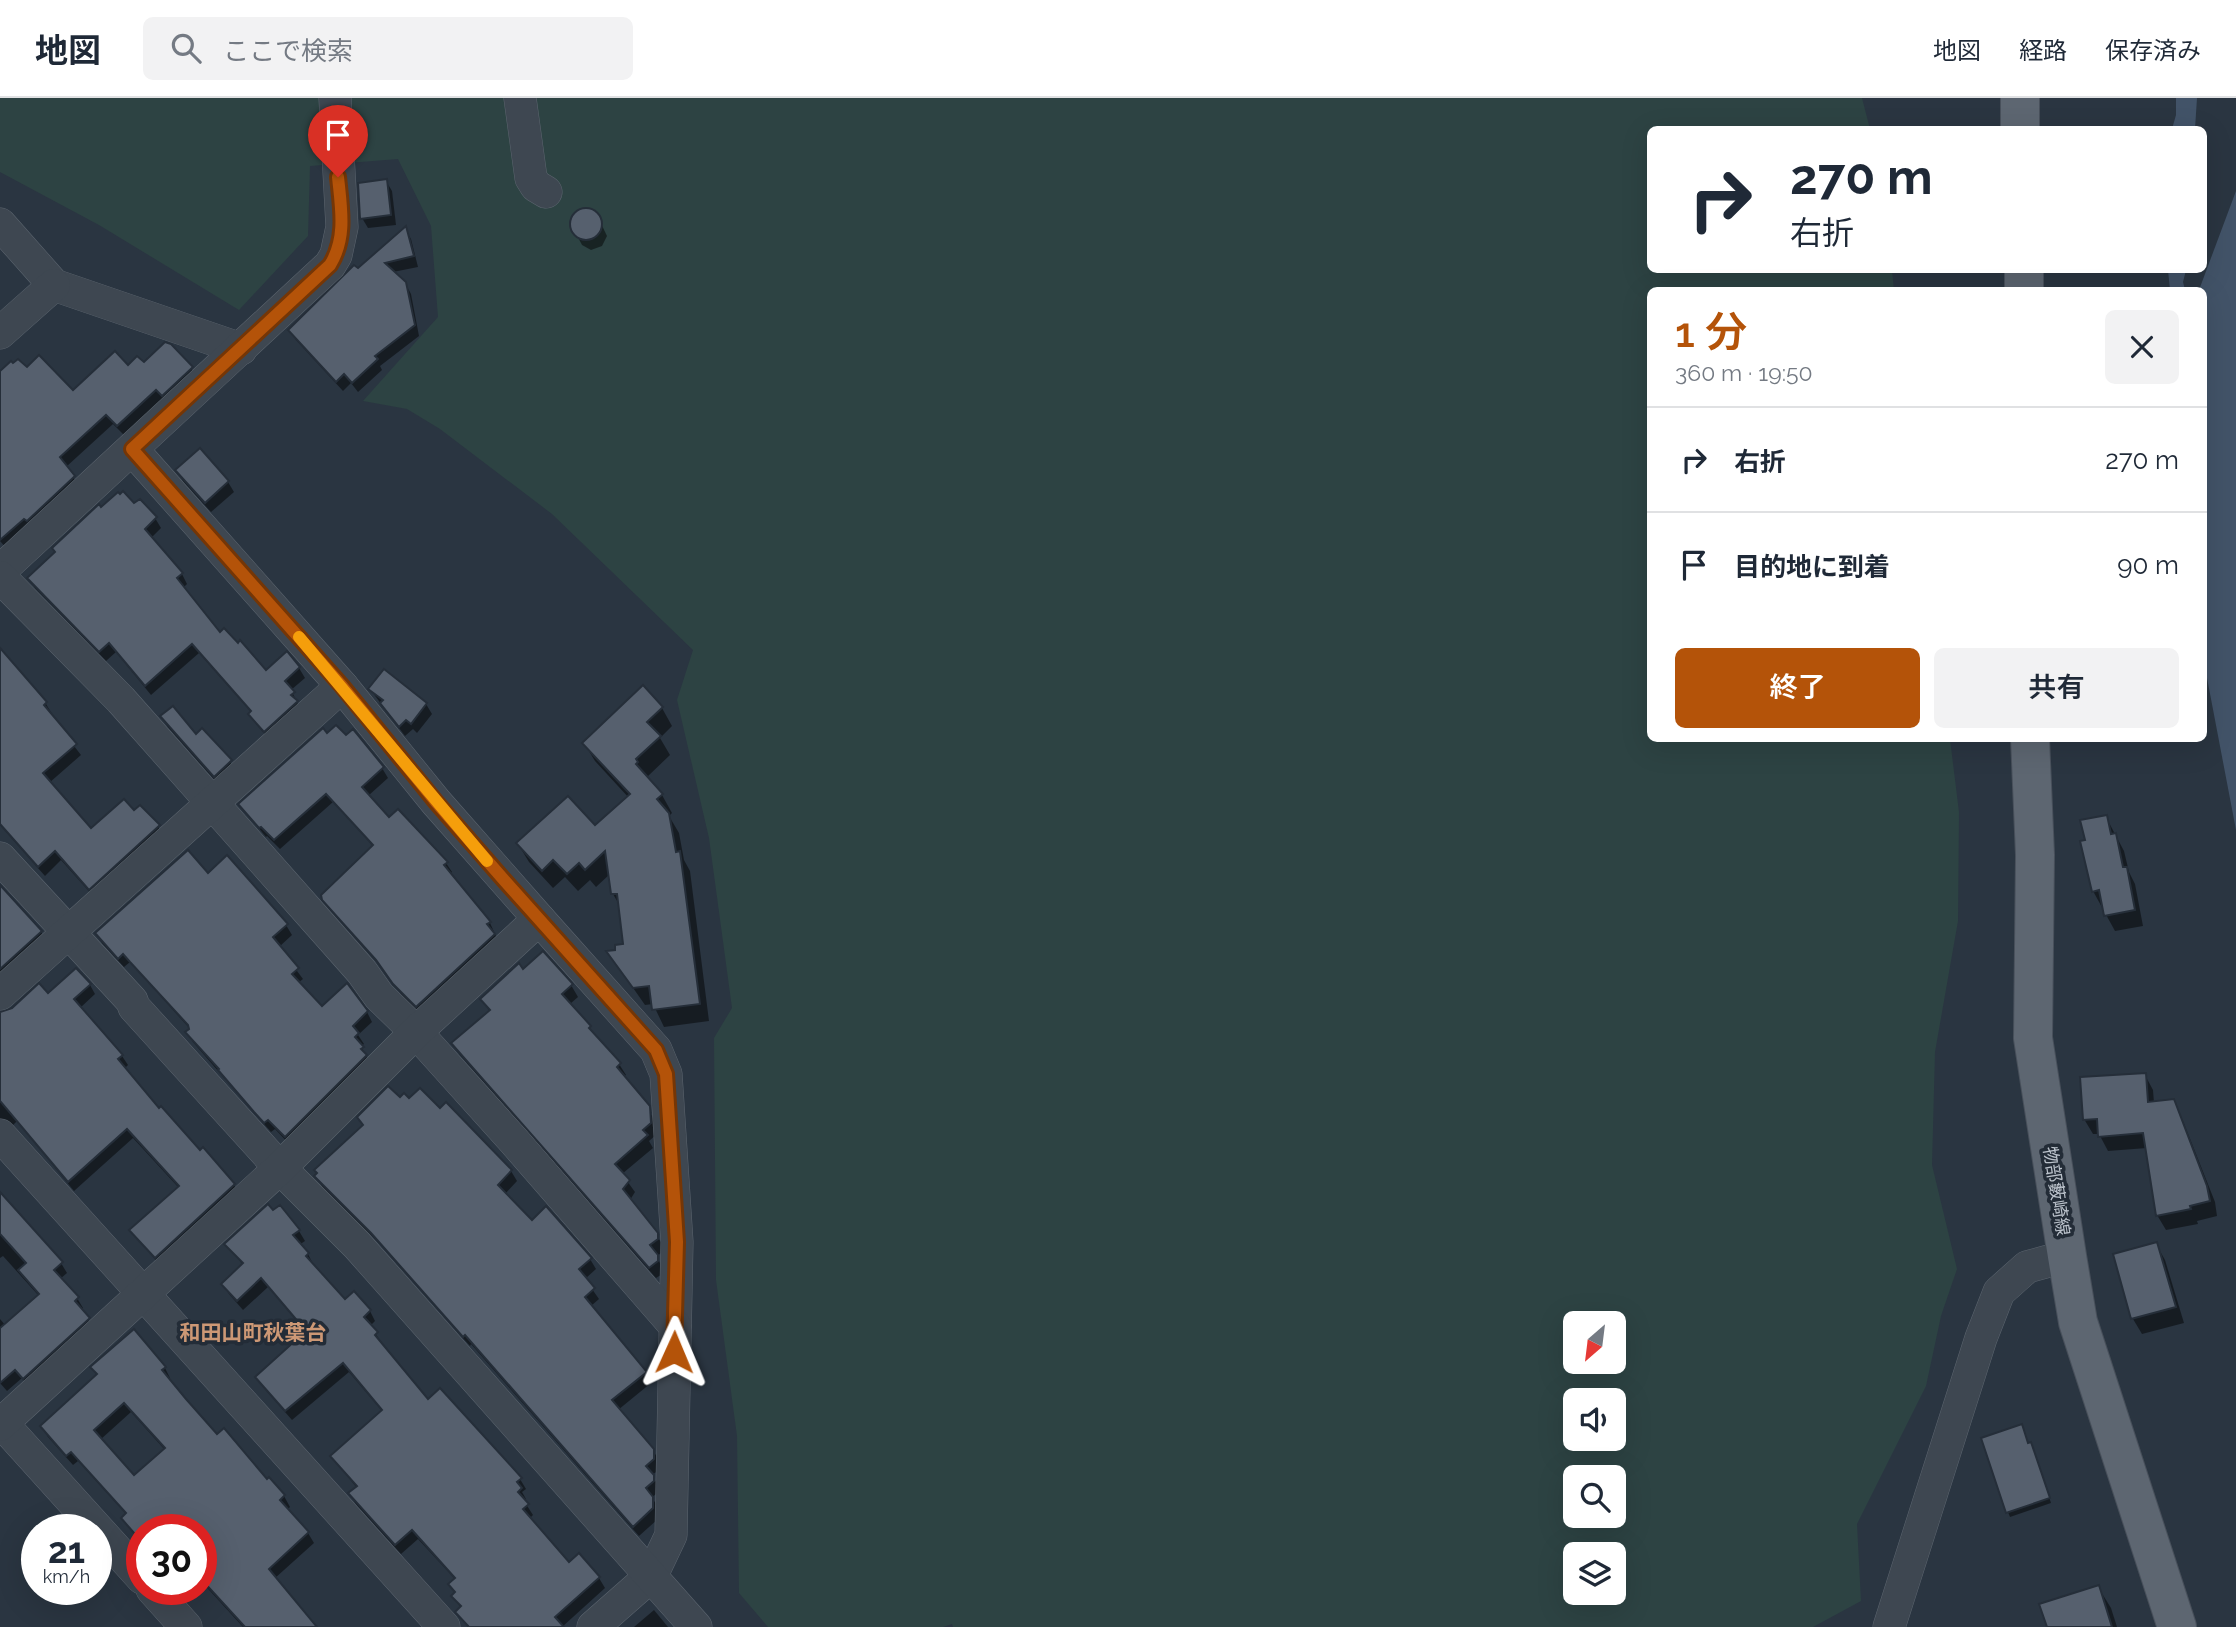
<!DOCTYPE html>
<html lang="ja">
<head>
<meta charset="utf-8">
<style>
	body { margin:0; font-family:Raleway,"Noto Sans JP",sans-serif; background:#f2f2f3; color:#1f2937; height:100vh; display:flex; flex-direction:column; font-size:26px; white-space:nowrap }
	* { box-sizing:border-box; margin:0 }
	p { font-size:23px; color:#747a83 }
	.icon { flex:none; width:38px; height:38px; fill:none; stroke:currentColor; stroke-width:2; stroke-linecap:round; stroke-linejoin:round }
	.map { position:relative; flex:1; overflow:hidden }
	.details { position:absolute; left:1647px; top:189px; width:560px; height:455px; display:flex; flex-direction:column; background:#fff; border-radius:10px; box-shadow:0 7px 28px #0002 }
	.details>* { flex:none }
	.top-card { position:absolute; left:1647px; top:28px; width:560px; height:147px; border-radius:10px; box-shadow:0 7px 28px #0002; background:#fff; color:#1f2937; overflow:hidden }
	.needle { width:46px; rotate:208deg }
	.tools { position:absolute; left:1563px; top:1213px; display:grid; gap:14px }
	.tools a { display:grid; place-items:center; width:63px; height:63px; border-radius:10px; background:#fff; box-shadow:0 7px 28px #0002; font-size:35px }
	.speed { position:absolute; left:21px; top:1416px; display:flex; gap:14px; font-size:35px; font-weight:700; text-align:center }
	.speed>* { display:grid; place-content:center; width:91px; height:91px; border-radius:50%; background:#fff; box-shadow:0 7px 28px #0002; line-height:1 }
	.speed small { font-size:18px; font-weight:400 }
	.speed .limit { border:10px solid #d22; background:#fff; color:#111 }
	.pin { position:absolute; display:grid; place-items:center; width:60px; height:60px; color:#fff; margin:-72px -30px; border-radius:50% 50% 50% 0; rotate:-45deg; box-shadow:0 0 7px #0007 }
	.pin .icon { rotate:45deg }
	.me { position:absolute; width:77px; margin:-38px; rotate:1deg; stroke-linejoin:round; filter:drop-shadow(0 0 5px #0008) }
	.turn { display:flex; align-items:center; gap:24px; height:147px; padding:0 28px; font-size:32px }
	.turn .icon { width:91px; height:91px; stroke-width:2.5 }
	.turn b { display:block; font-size:49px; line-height:60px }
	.round { display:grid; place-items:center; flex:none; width:74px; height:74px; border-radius:10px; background:#f2f2f3 }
	.overview { display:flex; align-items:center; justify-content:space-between; height:119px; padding:0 28px }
	h1 { font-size:42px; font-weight:600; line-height:52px; color:#b45309 }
	.action { display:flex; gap:14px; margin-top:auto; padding:14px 28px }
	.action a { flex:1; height:80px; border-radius:10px; background:#b45309; color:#fff; font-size:28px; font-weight:600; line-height:80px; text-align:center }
	.action a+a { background:#f2f2f3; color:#1f2937 }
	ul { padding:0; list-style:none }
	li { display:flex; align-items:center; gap:21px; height:105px; padding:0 28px; border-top:2px solid #e0e1e3 }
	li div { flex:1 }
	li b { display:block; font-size:26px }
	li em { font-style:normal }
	header { display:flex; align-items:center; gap:42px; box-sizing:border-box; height:98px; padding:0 35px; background:#fff; border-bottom:2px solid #e0e1e3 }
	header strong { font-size:33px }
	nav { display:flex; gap:38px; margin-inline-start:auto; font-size:24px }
	.search { width:490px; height:63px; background:#f2f2f3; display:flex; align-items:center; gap:18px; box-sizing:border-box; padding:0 24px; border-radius:10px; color:#747a83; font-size:26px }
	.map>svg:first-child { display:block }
</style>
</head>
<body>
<header>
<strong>地図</strong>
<div class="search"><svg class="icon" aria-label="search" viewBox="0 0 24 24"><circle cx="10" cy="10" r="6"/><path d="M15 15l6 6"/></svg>ここで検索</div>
<nav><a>地図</a><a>経路</a><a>保存済み</a></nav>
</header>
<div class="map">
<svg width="2236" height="1529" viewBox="0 0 2236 1529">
	<rect width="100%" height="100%" fill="#2a3541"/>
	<path fill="#2d4343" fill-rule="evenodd" d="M0,0H1862L1870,31L1650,32V172H1892L1894,192H1650V640L1950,641L1959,714L1958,823L1935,954L1932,1067L1957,1171L1941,1218L1926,1288L1857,1426L1861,1503L1813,1529H953L952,1526L943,1529H768L739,1495L737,1338L716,1182L714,940L732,910L709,740L677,602L693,552L552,416L440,331L407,311L363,303L438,219L431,128L398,61L310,68L308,138L239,212L99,127L0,74ZM1575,1225H1614V1264H1575ZM1575,1302H1614V1340H1575ZM1575,1379H1614V1418H1575ZM1575,1456H1614V1494H1575Z"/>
	<g fill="#425368">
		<path d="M2176,0H2197L2195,31H2172L2176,17Z"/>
		<path d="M2236,93V732L2203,559V192H2199Z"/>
		<path d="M2168,172H2186L2183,184L2185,192H2170Z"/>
	</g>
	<g fill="#0007" fill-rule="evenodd">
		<path d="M386,83L392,93L396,127L368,130L362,120Z"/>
		<path d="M588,111L597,117L607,138L602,148L591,152L582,147L571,126L575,115Z"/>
		<path d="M405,131L411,141L418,169L393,174L405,185L411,196L419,238L380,268L382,272L358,294L351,285L343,293L296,242L290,232Z"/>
		<path d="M144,267L191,270L197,281L124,337L113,326L66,369L80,389L7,451L0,443V275L27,271L73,294L128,269Z"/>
		<path d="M199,353L228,384L234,394L211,414L183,383L178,373Z"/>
		<path d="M134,408L155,420L161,430L151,440L182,476L187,486L183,490L220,536L266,574L299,570L305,580L291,592L302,614L271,643L256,626L252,615L199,555L151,597L116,554L106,563L35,490L29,480L101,412Z"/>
		<path d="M0,553L46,606L52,616L50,617L81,657L49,685L91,733L134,715L158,728L164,739L95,800L61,762L45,778L0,727Z"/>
		<path d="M370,591L426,606L432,616L417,635L413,631L405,638Z"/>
		<path d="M662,610L672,628L660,640L670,657L646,680L662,697L672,715L669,718L679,735L684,762L690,773L709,923L664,929L653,906L645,907L608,854L617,853L625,848L620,808L613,796L610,776L596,789L590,782L578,793L565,779L553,790L529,764L518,746L595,730L629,700L595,663L584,645Z"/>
		<path d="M162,619L195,639L202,632L230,664L236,674L220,688L168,629Z"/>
		<path d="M382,670L388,680L368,698L389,721L446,765L452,774L450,776L490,825L500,847L423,918L401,896L384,872L330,812L324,801L374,749L333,704L280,751L267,738L266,739L240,707Z"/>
		<path d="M2106,719L2124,753L2129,774L2135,786L2143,828L2115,833L2093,793Z"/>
		<path d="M208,777L286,827L292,837L279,849L303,881L298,885L322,911L367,914L372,924L358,937L364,946L361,948L371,968L291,1048L275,1031L271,1034L193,944L187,934L191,932L130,864L124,869L102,845L97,836Z"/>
		<path d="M0,790L41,834L47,844L0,886Z"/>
		<path d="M523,873L571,887L578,899L570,906L619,966L626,977L623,979L655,1022L656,1037L649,1043L653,1050L622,1076L635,1094L630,1102L664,1148V1153L657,1158L664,1175L656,1180L460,957L453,946L490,914L482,901Z"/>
		<path d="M90,887L95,896L80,910L122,958L128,967L124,971L159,1012L200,1054L203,1052L234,1087L240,1097L161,1169L132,1132L179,1090L133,1040L74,1093L17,1023L11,1029H0V915L48,898Z"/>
		<path d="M2145,977L2153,992L2154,1005L2173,1003L2181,1018L2215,1104L2217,1118L2197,1123L2198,1126L2166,1132L2157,1117L2147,1050L2108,1053L2099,1036H2093L2084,1021Z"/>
		<path d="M400,1002L440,1013L446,1007L511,1073L517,1083L505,1096L531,1124L590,1161L596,1171L585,1181L599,1201L591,1208L651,1285L618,1312L653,1352L659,1363V1372L652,1377L659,1389V1394L652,1399L658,1410V1421L639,1438L471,1246L470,1248L379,1145L322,1088L316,1078L364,1028L359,1020Z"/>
		<path d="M0,1095L61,1165L67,1175L60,1181L77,1200L83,1210L81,1212L94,1230L29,1290L22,1280L7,1293L0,1285V1221L6,1228L39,1198L3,1158L0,1160Z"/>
		<path d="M299,1133L305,1143L299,1147L308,1156L313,1166L312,1167L345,1204L370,1213L375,1223L370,1228L382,1245L380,1246L428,1304L520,1381L526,1391L522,1394L526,1401L524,1403L533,1417L529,1421L569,1467L579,1458L599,1480L605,1490L562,1529H468L457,1514L461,1510L453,1498L456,1496L451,1487L456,1482L418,1441L401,1456L356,1406L350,1396L357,1390L332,1359L383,1314L349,1274L292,1322L263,1289L257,1279L307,1235L268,1189L243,1212L229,1196L223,1186L243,1167L227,1146Z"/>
		<path d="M2156,1146L2165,1162L2184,1225L2142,1236L2133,1221L2115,1157Z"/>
		<path d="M93,1269L165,1270L170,1280L168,1282L217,1339L267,1383L269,1381L284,1398L290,1409L287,1412L308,1435L314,1445L274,1481L314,1529H243L201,1483V1432H142V1445L123,1420L127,1417L78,1363L73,1367L48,1339L42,1329L97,1278ZM131,1314L165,1352L134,1379L100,1342Z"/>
		<path d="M2033,1350L2051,1405L2010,1419L2008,1414Z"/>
		<path d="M2098,1489L2111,1510L2117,1529H2049Z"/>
		<path d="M654,1512L668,1529H634Z"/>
	</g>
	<g fill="#56606e" stroke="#252e39" stroke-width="2" fill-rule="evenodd">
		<path d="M387,81L391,117L360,121L358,85Z"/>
		<circle cx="586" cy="126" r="16"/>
		<path d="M406,128L414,158L385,165L406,184L415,227L375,258L378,261L352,285L344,276L336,284L288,232L354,167L358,170Z"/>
		<path d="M165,244L171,246L193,269L162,298L156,292L117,328L106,317L60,359L75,378L27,423L24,421L0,442V273L11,263L13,265L18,261L27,269L39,257L73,292L115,253L128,267L137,258L144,264Z"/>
		<path d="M200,350L229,383L205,405L175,372Z"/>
		<path d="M123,393L134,405L140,401L157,419L145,431L183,475L177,480L220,534L224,530L238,545L240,542L266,572L287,553L300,569L285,583L295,594L291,597L298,603L264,634L248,616L251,613L192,546L145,588L109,545L99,554L27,480L55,454L52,450L99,406L101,409L118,394L120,396Z"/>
		<path d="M0,550L47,604L44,607L77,646L43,675L91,730L124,701L134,712L140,707L160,727L89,792L55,753L38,769L0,726Z"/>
		<path d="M384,571L427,605L411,626L406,622L399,629L380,605L383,602L368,591Z"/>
		<path d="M643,587L663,609L647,624L661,638L636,661L638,664L636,666L663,696L657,701L669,715L676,754L680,753L700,906L652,912L649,888L633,890L606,853L615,852V847L623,846L617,796H611L605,753L585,772L579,765L567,776L553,762L542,773L516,745L568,698L595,727L630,696L582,645Z"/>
		<path d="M173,608L196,636L202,630L232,662L214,679L160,618Z"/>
		<path d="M336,627L346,637L353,631L384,669L362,689L389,719L398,711L448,764L444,767L491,824L487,826L495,836L416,909L393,886L376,862L322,802L321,797L373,747L326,696L274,742L261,729L259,730L238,706L323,630L327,635Z"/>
		<path d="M2107,717L2111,736L2116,735L2123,769H2127L2135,812L2104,818L2099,792L2092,794L2080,743L2085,742L2080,722Z"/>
		<path d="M188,752L208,775L227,757L280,817L288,826L273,839L299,870L292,876L322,908L347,885L368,913L353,928L359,935L355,939L364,949L361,951L367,957L285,1039L268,1022L264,1025L254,1014L218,972L219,971L185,934L189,931L188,927L130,864L123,856L118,861L95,835Z"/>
		<path d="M0,787L42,833L0,871Z"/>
		<path d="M543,853L573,886L562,896L591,928L589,930L621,965L617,969L650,1008L651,1025L643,1032L648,1037L615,1066L630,1082L623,1091L658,1135V1141L650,1147L658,1157V1163L649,1170L451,945L490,912L480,901L519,865L523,871Z"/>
		<path d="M76,870L91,886L74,901L123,957L118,961L159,1010L161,1008L200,1052L203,1049L235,1086L155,1160L129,1132L179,1088L127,1031L68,1084L0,1003V914L12,910L39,885L48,895Z"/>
		<path d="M2146,975L2148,1004L2174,1001L2207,1088L2210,1103L2190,1108L2191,1111L2156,1118L2143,1035L2098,1039L2097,1021L2083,1022L2080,979Z"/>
		<path d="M388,988L400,999L404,995L409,1000L420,990L440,1010L446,1004L512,1072L498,1087L532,1122L546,1108L592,1160L579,1171L595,1190L585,1199L647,1274L612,1302L654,1351V1361L646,1368L654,1377V1383L646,1390L653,1399V1410L633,1429L465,1237L463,1239L371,1135L314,1078L317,1075L314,1072L363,1027L357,1019Z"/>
		<path d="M0,1094L63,1164L54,1172L79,1199L75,1203L90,1220L23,1281L15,1272L0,1285V1230L39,1196L18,1172L26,1165L0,1136Z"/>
		<path d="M268,1106L273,1112L280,1107L300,1132L293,1137L309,1155L306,1158L345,1201L354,1193L371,1212L364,1219L378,1234L375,1237L428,1301L440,1290L522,1380L517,1384L522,1390L518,1394L529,1406L523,1411L569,1464L579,1455L600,1479L555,1519L564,1529H469L455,1514L461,1508L451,1498L455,1494L448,1486L455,1480L412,1432L395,1447L348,1395L357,1388L330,1358L382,1312L343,1265L285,1313L255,1279L306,1233L261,1180L237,1203L221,1186L243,1165L224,1146Z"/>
		<path d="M2157,1144L2176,1209L2131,1221L2113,1156Z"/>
		<path d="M134,1231L166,1269L162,1272L186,1301L217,1336L224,1330L267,1381L269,1379L285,1397L280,1402L309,1434L269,1471L317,1529H245L201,1481V1432H142L141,1443L121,1420L126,1415L71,1354L66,1358L40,1328L97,1276L90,1269ZM124,1305L165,1350L134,1377L94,1332Z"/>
		<path d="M2022,1326L2028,1345L2031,1344L2050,1400L2006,1415L1981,1340Z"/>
		<path d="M2099,1487L2112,1529H2047L2039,1506Z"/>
	</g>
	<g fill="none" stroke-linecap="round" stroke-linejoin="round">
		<defs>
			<g id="minor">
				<path d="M520,0L531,80L536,88L546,94"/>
				<path d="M0,126L54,187L241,251"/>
				<path d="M0,235L54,187"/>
				<path d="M132,351L342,588L436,704L539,821L656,952L666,976L677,1144L671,1437L652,1477L593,1529"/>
				<path d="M0,473L330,167L336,157L342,129L335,0"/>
				<path d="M0,479L121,602L362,874L379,898L416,934L514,1043L675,1228"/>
				<path d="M0,760L132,903L134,909L280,1070L357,1147L696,1529"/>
				<path d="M0,896L342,588"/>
				<path d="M0,1037L444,1529"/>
				<path d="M0,1323L142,1480"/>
				<path d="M0,1327L280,1070L416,934L539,821"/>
				<path d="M152,1491L186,1529"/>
				<path d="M1889,1529L1981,1240L1999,1194L2027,1169L2067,1158"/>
			</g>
			<g id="major">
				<path d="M2020,0V32"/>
				<path d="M2024,172V192"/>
				<path d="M2030,640L2035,757L2033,940L2067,1158L2078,1224L2177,1529"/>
			</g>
		</defs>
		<use href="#minor" stroke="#5c656f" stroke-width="33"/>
		<use href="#major" stroke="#48505b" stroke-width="40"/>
		<use href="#minor" stroke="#3e4751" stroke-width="32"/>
		<use href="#major" stroke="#5d6671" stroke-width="38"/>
	</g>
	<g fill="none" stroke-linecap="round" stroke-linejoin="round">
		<defs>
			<path id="route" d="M338,79C341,109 347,140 330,167L132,351L342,588L436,704L504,782L656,952L666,976L677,1144L674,1254"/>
		</defs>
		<use href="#route" stroke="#753606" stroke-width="18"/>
		<use href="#route" stroke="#b45309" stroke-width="12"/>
		<path stroke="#f59e0b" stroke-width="12" d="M299,539L487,763"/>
	</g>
	<g text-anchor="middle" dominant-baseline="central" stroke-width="7" stroke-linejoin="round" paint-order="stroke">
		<g font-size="18" fill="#bbc2cb" stroke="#232c37">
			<text transform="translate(2057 1093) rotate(81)">物部藪崎線</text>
		</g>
		<g font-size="21" font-weight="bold" fill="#cd9875" stroke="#232c37">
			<text x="253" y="1234">和田山町秋葉台</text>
		</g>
	</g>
</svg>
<div class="tools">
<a><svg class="needle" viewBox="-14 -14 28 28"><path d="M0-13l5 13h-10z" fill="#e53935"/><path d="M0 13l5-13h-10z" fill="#747a83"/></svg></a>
<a><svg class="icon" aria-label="sound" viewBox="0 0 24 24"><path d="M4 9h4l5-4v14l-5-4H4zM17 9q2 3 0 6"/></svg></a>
<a><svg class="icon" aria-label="search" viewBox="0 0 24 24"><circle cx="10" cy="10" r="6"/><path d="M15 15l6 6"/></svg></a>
<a><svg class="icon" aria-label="layers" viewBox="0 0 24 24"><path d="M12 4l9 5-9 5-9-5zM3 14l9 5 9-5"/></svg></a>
</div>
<div class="speed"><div>21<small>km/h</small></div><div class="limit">30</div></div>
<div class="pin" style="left:338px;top:79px;background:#d93025"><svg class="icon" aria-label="arrive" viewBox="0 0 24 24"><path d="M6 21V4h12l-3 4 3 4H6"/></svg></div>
<svg class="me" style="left:674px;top:1254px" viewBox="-20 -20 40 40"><path d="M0-17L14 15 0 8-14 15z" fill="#b45309" stroke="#fff" stroke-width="4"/></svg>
<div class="top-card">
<div class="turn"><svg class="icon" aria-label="right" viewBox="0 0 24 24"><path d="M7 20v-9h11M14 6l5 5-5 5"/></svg><div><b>270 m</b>右折</div></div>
</div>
<section class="details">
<div class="overview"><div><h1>1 分</h1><p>360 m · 19:50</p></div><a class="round"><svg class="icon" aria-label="close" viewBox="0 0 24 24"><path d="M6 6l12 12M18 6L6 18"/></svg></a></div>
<ul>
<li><svg class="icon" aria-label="right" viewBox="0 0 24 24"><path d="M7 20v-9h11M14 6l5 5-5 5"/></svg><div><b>右折</b></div><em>270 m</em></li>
<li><svg class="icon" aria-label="arrive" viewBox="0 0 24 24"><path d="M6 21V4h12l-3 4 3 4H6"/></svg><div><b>目的地に到着</b></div><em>90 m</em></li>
</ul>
<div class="action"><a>終了</a><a>共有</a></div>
</section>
</div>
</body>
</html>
